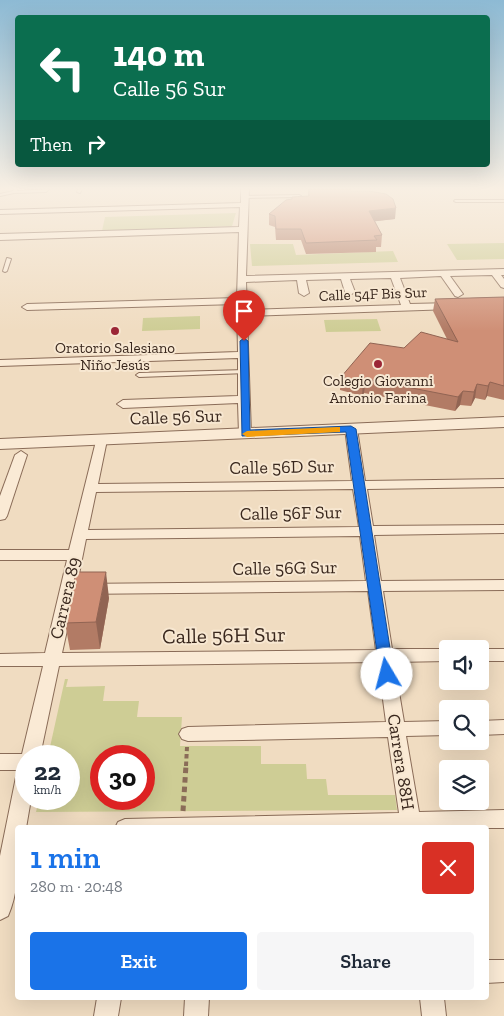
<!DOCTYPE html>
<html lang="en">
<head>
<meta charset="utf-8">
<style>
	body { margin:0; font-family:"Zilla Slab",serif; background:#f6f6f7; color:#1f2937; height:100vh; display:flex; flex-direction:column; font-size:19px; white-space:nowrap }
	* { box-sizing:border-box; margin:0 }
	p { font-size:16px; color:#747a83 }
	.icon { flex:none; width:28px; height:28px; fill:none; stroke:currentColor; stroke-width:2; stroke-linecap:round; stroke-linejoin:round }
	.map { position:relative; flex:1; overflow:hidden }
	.sheet { position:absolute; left:15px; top:825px; width:474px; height:175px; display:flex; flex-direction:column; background:#fff; border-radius:5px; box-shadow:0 5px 20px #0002 }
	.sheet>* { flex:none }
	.hud { position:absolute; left:15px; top:15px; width:475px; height:152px; border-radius:5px; box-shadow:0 5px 20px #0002; background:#0b6e4f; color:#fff; overflow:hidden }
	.fabs { position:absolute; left:439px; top:640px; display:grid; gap:10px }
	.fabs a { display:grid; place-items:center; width:50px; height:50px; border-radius:5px; background:#fff; box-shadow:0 5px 20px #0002; font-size:25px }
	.speed { position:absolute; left:15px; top:745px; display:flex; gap:10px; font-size:25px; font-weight:700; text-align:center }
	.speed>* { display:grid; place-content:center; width:65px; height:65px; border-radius:50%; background:#fff; box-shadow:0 5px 20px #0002; line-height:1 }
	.speed small { font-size:12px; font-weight:400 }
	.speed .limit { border:8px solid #d22; background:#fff; color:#111 }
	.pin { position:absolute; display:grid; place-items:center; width:42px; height:42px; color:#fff; margin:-51px -21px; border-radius:50% 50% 50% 0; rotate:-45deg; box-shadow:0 0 5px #0007 }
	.pin .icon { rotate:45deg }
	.me { position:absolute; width:55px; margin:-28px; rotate:352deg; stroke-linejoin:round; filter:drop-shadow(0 0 4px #0008) }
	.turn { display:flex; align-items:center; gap:18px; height:105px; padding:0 15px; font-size:22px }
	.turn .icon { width:65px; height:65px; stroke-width:2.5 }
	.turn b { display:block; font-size:35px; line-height:42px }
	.then { display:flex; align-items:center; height:48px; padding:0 15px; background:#0003; gap:10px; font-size:19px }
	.round { display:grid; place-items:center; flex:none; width:52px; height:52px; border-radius:5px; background:#f6f6f7 }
	.headline { display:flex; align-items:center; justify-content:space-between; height:85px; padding:0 15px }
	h1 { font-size:30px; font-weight:600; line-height:38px; color:#1a73e8 }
	.button { display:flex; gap:10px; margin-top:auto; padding:10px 15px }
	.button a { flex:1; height:58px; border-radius:5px; background:#1a73e8; color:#fff; font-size:20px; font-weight:600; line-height:58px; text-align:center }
	.button a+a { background:#f6f6f7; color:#1f2937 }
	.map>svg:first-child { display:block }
</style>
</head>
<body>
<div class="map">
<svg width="504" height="1016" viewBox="0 0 504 1016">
	<rect width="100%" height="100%" fill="#f0dcc1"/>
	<g fill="#cecd95" fill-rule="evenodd">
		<path d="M236,213L232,226L102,231L105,217Z"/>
		<path d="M504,243V259L457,260L447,244Z"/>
		<path d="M250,244H293L296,255L393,251L398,262L252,266Z"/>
		<path d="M200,316V329L142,331L143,318Z"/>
		<path d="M377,319L381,331L326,332L324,320Z"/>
		<path d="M65,679H68L66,687L105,686L103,701H139L137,717H182L180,746H261V764H306L307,779H326L328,795H395L397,810L36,812L39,799H69V756H48ZM101,756H144V799H101Z"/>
	</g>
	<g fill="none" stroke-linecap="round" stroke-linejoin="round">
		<defs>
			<g id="service">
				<path d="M15,189H17V191L49,189L46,192L14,193L0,196V194L13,191Z"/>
				<path d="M78,189H82L80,193L77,192Z"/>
				<path d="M299,195L301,196L302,205L300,206L298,205L297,197L245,198L243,197L245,196Z"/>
				<path d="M455,200H504V202H456L454,201Z"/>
				<path d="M7,258L11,259L7,271L5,272L3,271Z"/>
				<path d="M245,370L247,371V373L139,377L136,375L139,373Z"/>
			</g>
			<g id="minor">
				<path d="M241,189H249L246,276L504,269V275H501L504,279V288L501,287L492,275L450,276L463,294L458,297L455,296L441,276L400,278L410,304L452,303L457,306L452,309L247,316L251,434L245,438L239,434L238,403L123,408L117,404L123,400L238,396V358L0,366V360L238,352L237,304L27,310L22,307L27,304L237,298L239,232L0,240V234L239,227L240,207L0,214V210L241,203ZM391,278L401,305L247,310L246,282L297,280L299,293L304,296L309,293L306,280L341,279L345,292L350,295L355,292L350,279Z"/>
				<path d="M351,425L357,429L365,481L504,479V487L367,489L373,526L504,525V533L374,535L381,581L504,580V590L383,591L392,649H448V661L394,662L404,722L448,721V735L406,736L419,812L504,810V828H115L118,822L125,819L399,813L388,737L188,741L182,739L179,734L182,729L188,727L386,722L378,662L59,666L40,756H26V799H31L26,828H18C18,857 20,889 8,916L0,920V856L16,777L19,771L23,770H0V754H22L43,666H0V654L45,653L67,560H0V550H69L97,437L101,436L107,440L98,484L352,481L345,429ZM353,489L359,527L88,530L96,492ZM360,536L366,581L77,584L86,539ZM368,591L376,650L62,653L75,594Z"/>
				<path d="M21,451L27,455L7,516L5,519L0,520V496L15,455Z"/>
				<rect x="480" y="649" width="24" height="12"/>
				<path d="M504,720V734L480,735V721Z"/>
				<path d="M486,960H504V982L486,983Z"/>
				<path d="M97,998H121L118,1016H94Z"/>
				<path d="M185,998H209L208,1016H184Z"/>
				<path d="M420,998H444L446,1016H422Z"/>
			</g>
			<path id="tertiary" d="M504,417V427L0,449V439Z"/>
		</defs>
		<use href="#service" stroke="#8a6c58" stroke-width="2"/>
		<use href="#minor" stroke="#8a6c58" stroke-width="2"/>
		<use href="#tertiary" stroke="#8a6c58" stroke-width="2"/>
		<path stroke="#8a6c58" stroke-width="4" stroke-dasharray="4.5 3" stroke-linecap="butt" d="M186,766L187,747"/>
		<path stroke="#8a6c58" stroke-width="5" stroke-dasharray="5.5 4" stroke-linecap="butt" d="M183,811L186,765"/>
		<use href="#service" fill="#faead5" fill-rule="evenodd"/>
		<use href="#minor" fill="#faead5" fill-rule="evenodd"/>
		<use href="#tertiary" fill="#faead5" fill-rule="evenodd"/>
	</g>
	<g fill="#b27b65">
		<path d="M308,189L351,191L395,219L375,221L382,235L381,247H376V252L306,254L301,240H276L275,227L269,225V214L308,196Z"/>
		<path d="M504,297V400L487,396L485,400L475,398L471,406L460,405L455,411L364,393L362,396L340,390L341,377L404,348L447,339L433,311L435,299Z"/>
		<path d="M109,598L100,649L70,650L65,623Z"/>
	</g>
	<g fill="#916453">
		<path d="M396,208L395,219L369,222V211Z"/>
		<path d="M366,379L364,393L362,396L363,382Z"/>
		<path d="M490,382L487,396L485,400L488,386Z"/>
		<path d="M477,384L475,398L471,406L474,392Z"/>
		<path d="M463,391L460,405L455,411L458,397Z"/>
		<path d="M106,572L109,598L100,649L96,622Z"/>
	</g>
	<g fill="#cf8f76" stroke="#916453">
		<path d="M309,189H350L351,191H369L386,194L393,199L396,208L369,211L382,235L374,236L377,240L306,243L301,229H276L275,216L269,214L286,200L292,199V197L309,196Z"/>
		<path d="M504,297V386L490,382L488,386L477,384L474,392L463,391L458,397L366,379L363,382L341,377L370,343L404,348L421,332L458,342L435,299Z"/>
		<path d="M76,572H106L96,622L65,623Z"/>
	</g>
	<linearGradient id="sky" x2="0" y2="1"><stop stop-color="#8dbad4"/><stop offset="0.57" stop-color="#f8efe3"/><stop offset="1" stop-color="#f8efe3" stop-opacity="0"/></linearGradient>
	<rect width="504" height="331" fill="url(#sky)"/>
	<path fill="#1a73e8" stroke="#114b97" d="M244,338L248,341L250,430L351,426L356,429L394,674L392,678L387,680L382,678L380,674L346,432L242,436L240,341Z"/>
	<path fill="#f59e0b" d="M337,427H340V432L247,437L242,434L247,431Z"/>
	<g fill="#9b2636" stroke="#f7e7d1" stroke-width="2">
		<circle cx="115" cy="331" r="5"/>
		<circle cx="378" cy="364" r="5"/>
	</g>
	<g text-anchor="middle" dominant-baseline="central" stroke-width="4" stroke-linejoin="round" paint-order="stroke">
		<g font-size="15" fill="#39271d" stroke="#f7e7d1">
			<text transform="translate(373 294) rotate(-2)">Calle 54F Bis Sur</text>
		</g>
		<g font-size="15" fill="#39271d" stroke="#f7e7d1">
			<text x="115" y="348">Oratorio Salesiano<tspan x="115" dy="17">Niño Jesús</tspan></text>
			<text x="378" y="381">Colegio Giovanni<tspan x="378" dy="17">Antonio Farina</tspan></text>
		</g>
		<g font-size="18" fill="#39271d" stroke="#f7e7d1">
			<text transform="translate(176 417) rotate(-2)">Calle 56 Sur</text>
			<text transform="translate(282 467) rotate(-1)">Calle 56D Sur</text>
			<text transform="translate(291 513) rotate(-1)">Calle 56F Sur</text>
			<text transform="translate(285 568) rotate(-1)">Calle 56G Sur</text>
			<text transform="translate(65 598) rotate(-77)">Carrera 89</text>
			<text transform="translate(401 762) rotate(81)">Carrera 88H</text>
		</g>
		<g font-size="21" fill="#39271d" stroke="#f7e7d1">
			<text transform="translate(224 635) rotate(-1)">Calle 56H Sur</text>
		</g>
	</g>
</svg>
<div class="fabs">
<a><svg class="icon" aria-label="sound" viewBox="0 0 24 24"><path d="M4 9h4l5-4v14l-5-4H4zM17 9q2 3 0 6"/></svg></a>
<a><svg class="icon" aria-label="search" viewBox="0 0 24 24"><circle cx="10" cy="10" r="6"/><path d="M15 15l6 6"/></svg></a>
<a><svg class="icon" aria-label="layers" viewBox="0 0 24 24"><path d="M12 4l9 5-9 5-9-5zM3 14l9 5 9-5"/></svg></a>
</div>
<div class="speed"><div>22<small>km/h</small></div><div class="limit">30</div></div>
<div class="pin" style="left:244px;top:341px;background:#d93025"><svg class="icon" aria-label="arrive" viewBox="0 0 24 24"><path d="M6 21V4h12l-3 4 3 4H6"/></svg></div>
<svg class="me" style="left:387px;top:674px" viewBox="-20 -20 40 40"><circle r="19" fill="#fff"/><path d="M0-13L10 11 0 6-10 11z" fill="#1a73e8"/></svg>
<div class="hud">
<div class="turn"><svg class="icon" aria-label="left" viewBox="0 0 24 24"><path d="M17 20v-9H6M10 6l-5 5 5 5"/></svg><div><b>140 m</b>Calle 56 Sur</div></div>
<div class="then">Then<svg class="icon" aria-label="right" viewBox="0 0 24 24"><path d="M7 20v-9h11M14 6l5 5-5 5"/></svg></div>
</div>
<section class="sheet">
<div class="headline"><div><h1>1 min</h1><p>280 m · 20:48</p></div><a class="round" style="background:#d93025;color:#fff"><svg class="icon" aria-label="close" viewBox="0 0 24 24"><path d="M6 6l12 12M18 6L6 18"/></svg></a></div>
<div class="button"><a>Exit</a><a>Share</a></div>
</section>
</div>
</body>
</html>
